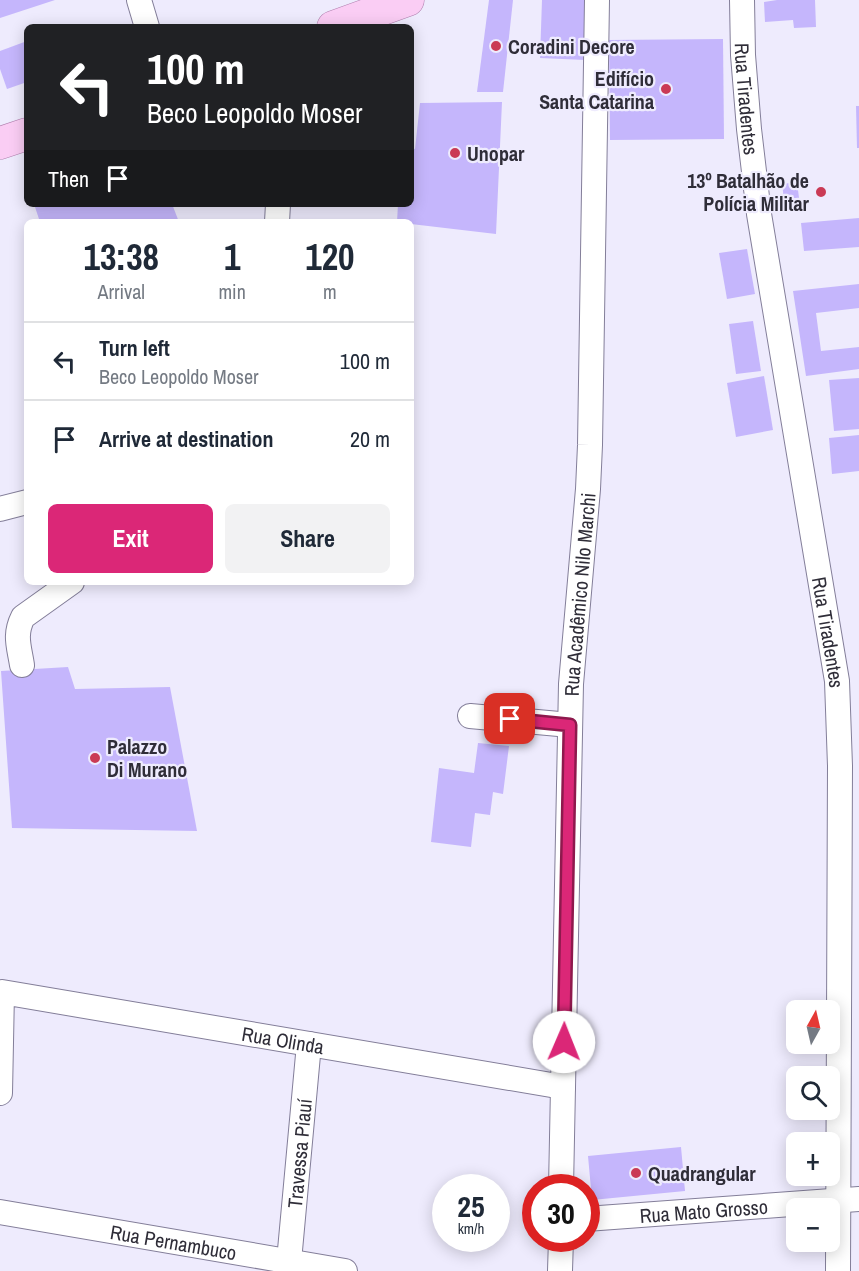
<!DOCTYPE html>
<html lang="en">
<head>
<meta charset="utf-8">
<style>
	body { margin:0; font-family:"Archivo Narrow",sans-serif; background:#f2f2f3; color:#1f2937; height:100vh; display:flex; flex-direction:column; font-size:22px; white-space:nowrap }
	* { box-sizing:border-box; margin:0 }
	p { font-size:20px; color:#747a83 }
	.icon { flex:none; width:33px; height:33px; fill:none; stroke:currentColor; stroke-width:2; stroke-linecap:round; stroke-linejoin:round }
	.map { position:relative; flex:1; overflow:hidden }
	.sheet { position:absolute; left:24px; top:219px; width:390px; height:366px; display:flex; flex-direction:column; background:#fff; border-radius:9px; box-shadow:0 3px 15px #0003 }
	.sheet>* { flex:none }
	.hud { position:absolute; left:24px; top:24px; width:390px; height:183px; border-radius:9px; box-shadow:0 3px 15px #0003; background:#202124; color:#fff; overflow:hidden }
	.needle { width:39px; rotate:8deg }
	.tools { position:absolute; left:786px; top:1000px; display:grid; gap:12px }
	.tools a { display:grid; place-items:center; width:54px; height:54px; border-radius:9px; background:#fff; box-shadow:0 3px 15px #0003; font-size:30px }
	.speed { position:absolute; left:432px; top:1174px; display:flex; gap:12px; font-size:30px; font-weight:700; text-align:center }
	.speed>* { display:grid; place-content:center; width:78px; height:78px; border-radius:50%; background:#fff; box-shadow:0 3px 15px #0003; line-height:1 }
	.speed small { font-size:15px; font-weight:400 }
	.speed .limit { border:9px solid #d22; background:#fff; color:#111 }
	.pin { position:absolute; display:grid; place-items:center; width:51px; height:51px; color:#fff; margin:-26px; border-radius:12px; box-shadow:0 3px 9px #0006 }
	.me { position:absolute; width:66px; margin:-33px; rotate:1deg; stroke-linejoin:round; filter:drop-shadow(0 0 4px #0008) }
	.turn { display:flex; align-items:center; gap:21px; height:126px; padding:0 24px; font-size:27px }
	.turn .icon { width:78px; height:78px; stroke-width:2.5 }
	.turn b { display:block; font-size:42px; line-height:51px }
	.then { display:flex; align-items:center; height:57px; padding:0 24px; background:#0003; gap:12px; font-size:22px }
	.eta { display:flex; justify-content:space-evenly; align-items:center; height:102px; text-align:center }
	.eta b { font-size:36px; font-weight:800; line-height:42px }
	.button { display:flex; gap:12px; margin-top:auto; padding:12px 24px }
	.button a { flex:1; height:69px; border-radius:9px; background:#db2777; color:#fff; font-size:24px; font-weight:800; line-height:69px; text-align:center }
	.button a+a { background:#f2f2f3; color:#1f2937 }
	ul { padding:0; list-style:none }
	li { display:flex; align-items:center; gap:18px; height:78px; padding:0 24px; border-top:2px solid #e0e1e3 }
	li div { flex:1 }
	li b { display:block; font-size:22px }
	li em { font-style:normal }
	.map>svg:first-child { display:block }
</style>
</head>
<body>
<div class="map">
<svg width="859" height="1271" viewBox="0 0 859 1271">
	<rect width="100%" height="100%" fill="#eeebfd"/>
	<g fill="#c5b6fc">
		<path d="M0,0H55L0,18Z"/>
		<path d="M489,0H513L503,92H477Z"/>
		<path d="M542,0H586L585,60L540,58Z"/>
		<path d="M777,0H815L816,27L794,28L793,20L765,22L764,2Z"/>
		<path d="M723,39L724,139L610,140L609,40Z"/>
		<path d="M27,41V82L7,89L0,69V51Z"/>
		<path d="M502,102L496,234L411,224V222H397L398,204H411V148L415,149L420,103Z"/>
		<path d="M856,106H859V148H857Z"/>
		<path d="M797,182L799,198L784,199L782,184Z"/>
		<path d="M34,204H172L179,222H40Z"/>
		<path d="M859,218V247L804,251L801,223Z"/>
		<path d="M747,249L755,294L727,299L719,253Z"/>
		<path d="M859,284V308L816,313L821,351L859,347V369L806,376L793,291Z"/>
		<path d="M753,321L761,371L736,374L729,324Z"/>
		<path d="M764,376L773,430L736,437L727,383Z"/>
		<path d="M859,378V429L834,431L829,380Z"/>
		<path d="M859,435V471L832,474L829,438Z"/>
		<path d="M68,667L75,689L170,687L197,831L12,828L1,671Z"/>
		<path d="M478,743L509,746L503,794L493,792L490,815L475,813L471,847L431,842L439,768L474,773Z"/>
		<path d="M681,1147L685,1191L592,1200L588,1156Z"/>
	</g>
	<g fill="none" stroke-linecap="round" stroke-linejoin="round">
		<defs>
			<g id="minor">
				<path d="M139,0L147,27"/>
				<path id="s1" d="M742,0L743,55L749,129L759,214L837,681L840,766L838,1271"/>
				<path d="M277,222L278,204"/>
				<path d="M0,509L27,502"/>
				<path d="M22,665C19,646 14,635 23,617L72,582"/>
				<path d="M470,716L570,725"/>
				<path id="s2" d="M0,1093L2,992L563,1087"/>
				<path id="s3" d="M561,1188L571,684L588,489L590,445L597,0"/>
				<path id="s4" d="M0,1212L345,1271"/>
				<path id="s5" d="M586,1219L859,1199"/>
				<path id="s6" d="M289,1261L309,1044"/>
				<path d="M560,1271L561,1239"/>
			</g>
			<g id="major">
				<path d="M333,27L408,0"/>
				<path d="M0,143L27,134"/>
			</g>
		</defs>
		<use href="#minor" stroke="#837e99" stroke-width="26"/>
		<use href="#major" stroke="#b07fae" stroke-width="33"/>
		<use href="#minor" stroke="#fff" stroke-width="24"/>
		<use href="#major" stroke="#facdf4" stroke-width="32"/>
	</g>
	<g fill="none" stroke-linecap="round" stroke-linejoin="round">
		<defs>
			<path id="route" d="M510,719L570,725L564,1042"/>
		</defs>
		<use href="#route" stroke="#8e194d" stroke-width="15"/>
		<use href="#route" stroke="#db2777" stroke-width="10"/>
	</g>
	<g fill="#ca3a55" stroke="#eeebfd" stroke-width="2">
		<circle cx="496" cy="46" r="6"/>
		<circle cx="666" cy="89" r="6"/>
		<circle cx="455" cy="153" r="6"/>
		<circle cx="821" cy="192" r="6"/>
		<circle cx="95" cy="758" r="6"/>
		<circle cx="636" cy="1173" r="6"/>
	</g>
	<g text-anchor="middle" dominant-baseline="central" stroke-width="4.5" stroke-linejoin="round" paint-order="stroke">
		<g font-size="20" font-weight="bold" fill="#2f2d38" stroke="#eeebfd" text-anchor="start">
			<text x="508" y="46">Coradini Decore</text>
			<text x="654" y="78" text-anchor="end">Edifício<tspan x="654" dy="23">Santa Catarina</tspan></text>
			<text x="467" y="153">Unopar</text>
			<text x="809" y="180" text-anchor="end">13º Batalhão de<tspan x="809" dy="23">Polícia Militar</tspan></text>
			<text x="107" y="746">Palazzo<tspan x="107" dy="23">Di Murano</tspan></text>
			<text x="648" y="1173">Quadrangular</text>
		</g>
		<g font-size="20" fill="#2f2d38" stroke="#eeebfd">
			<text stroke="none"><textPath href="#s1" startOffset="99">Rua Tiradentes</textPath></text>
			<text stroke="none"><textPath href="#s3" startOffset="594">Rua Acadêmico Nilo Marchi</textPath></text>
			<text stroke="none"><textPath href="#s1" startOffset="639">Rua Tiradentes</textPath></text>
			<text stroke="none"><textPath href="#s2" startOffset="386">Rua Olinda</textPath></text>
			<text stroke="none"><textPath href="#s6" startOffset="108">Travessa Piauí</textPath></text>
			<text stroke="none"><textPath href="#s5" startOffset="118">Rua Mato Grosso</textPath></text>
			<text stroke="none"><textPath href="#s4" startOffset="176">Rua Pernambuco</textPath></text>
		</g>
	</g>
</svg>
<div class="tools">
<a><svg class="needle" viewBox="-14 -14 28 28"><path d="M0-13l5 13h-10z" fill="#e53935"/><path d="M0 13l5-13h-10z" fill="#747a83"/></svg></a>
<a><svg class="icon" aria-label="search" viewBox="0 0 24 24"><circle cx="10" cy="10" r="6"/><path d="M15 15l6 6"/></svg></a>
<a>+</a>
<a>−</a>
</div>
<div class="speed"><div>25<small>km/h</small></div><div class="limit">30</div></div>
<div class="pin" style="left:510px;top:719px;background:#d93025"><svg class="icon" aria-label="arrive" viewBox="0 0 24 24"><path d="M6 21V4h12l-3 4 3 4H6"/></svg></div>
<svg class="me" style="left:564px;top:1042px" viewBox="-20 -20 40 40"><circle r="19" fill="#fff"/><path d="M0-13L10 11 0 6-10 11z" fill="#db2777"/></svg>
<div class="hud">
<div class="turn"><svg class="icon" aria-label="left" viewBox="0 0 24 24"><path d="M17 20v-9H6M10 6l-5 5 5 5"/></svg><div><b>100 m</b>Beco Leopoldo Moser</div></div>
<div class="then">Then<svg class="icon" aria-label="arrive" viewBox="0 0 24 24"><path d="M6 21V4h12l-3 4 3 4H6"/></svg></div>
</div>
<section class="sheet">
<div class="eta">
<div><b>13:38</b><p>Arrival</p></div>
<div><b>1</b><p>min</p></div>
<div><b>120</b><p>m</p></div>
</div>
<ul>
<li><svg class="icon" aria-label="left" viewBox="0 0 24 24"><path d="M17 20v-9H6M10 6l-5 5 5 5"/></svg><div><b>Turn left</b><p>Beco Leopoldo Moser</p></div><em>100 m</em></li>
<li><svg class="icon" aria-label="arrive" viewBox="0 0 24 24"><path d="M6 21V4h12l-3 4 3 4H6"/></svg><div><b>Arrive at destination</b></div><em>20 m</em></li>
</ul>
<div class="button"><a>Exit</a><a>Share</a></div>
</section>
</div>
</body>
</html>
